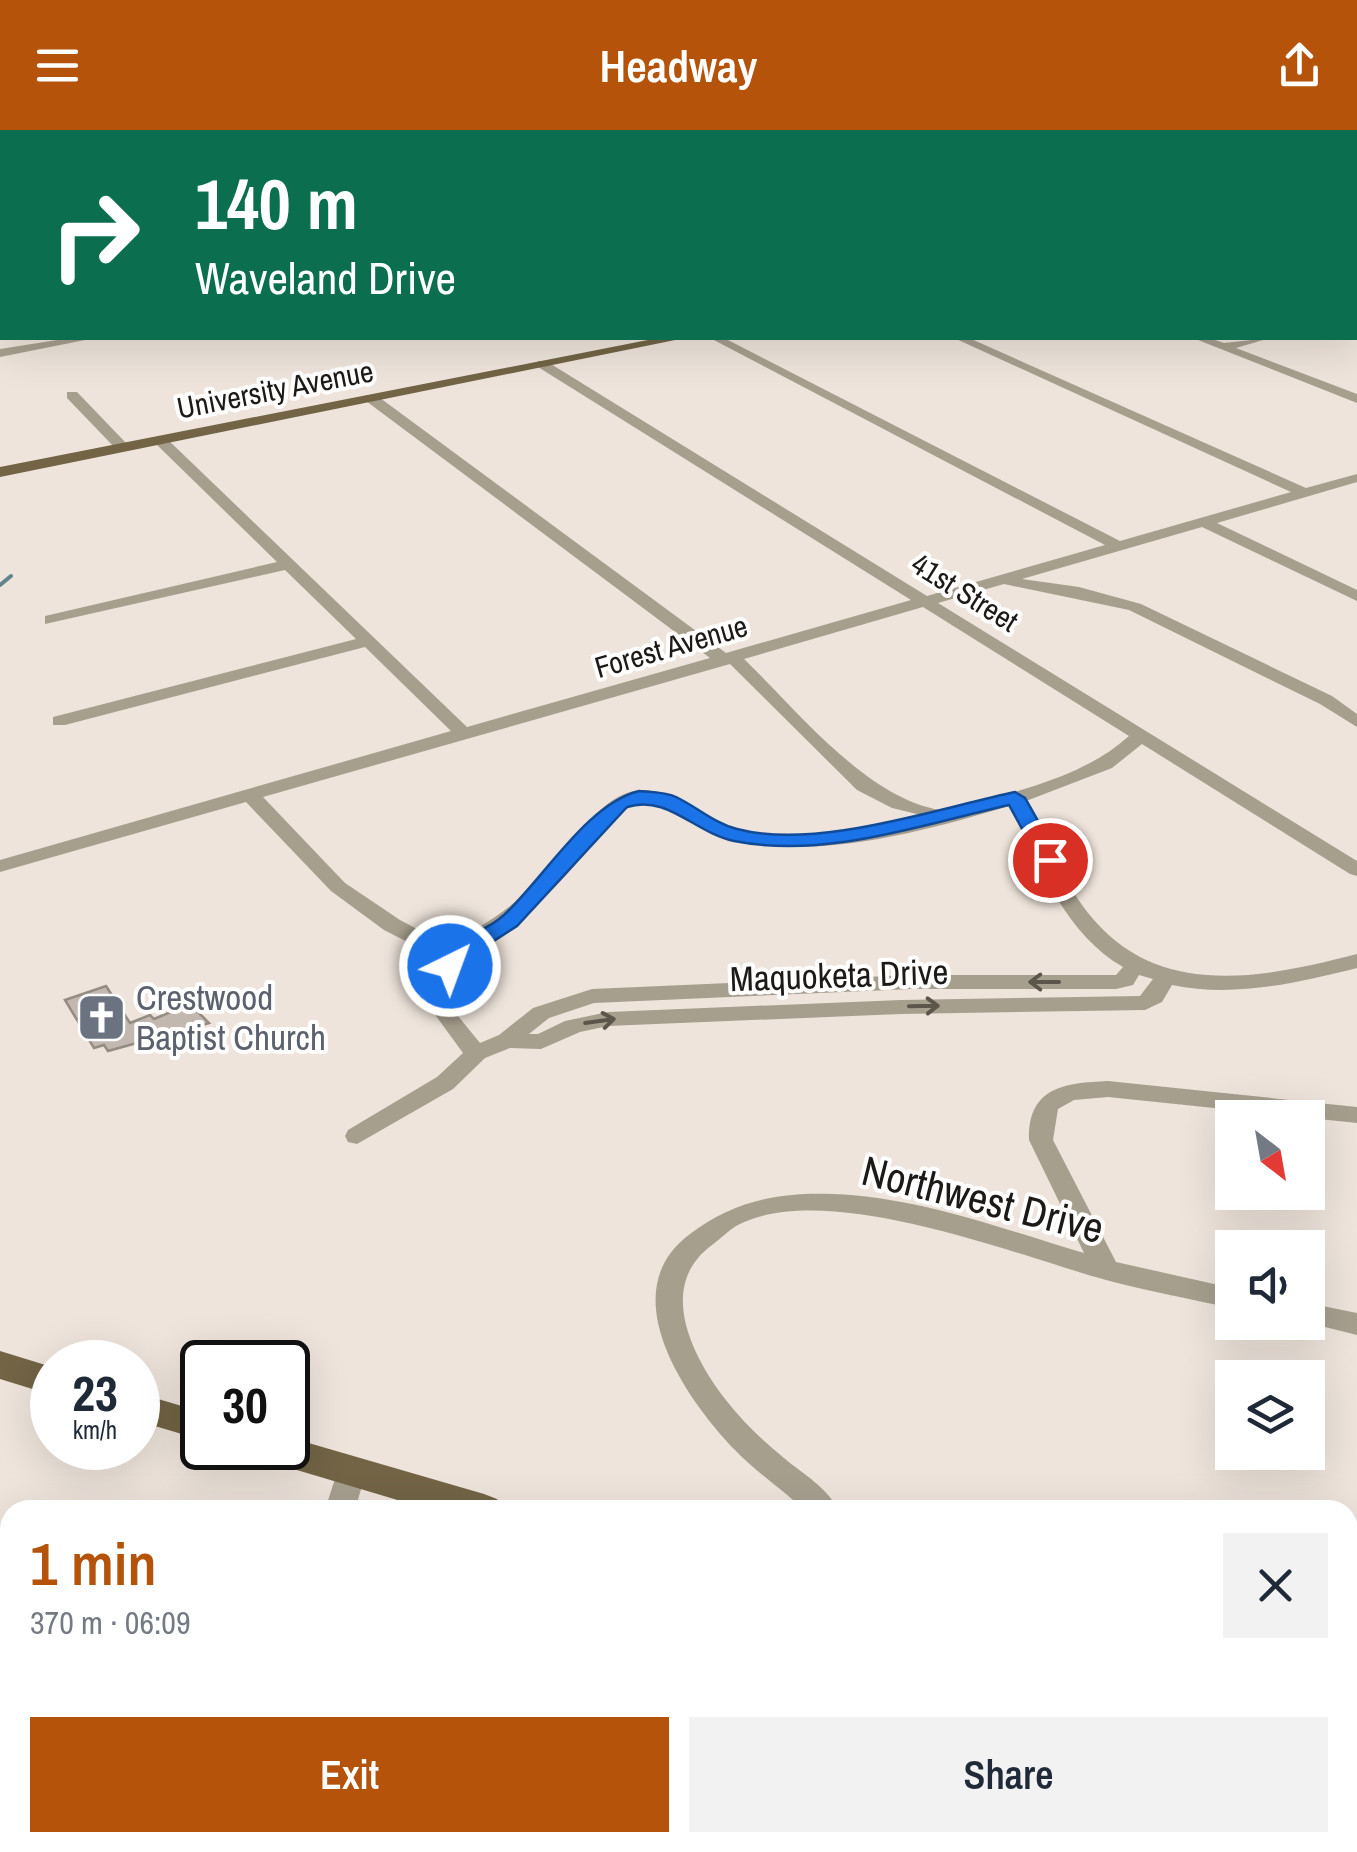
<!DOCTYPE html>
<html lang="en">
<head>
<meta charset="utf-8">
<style>
	body { margin:0; font-family:"Archivo Narrow",sans-serif; background:#f2f2f3; color:#1f2937; height:100vh; display:flex; flex-direction:column; font-size:38px; white-space:nowrap }
	* { box-sizing:border-box; margin:0 }
	p { font-size:32px; color:#747a83 }
	.icon { flex:none; width:55px; height:55px; fill:none; stroke:currentColor; stroke-width:2; stroke-linecap:round; stroke-linejoin:round }
	.map { position:relative; flex:1; overflow:hidden }
	.sheet { position:absolute; left:0px; top:1370px; width:1358px; height:352px; display:flex; flex-direction:column; background:#fff; border-radius:30px 30px 0 0; box-shadow:0 10px 40px #0002 }
	.sheet>* { flex:none }
	.banner { position:absolute; left:0px; top:0px; width:1358px; height:210px; box-shadow:0 10px 40px #0002; background:#0b6e4f; color:#fff; overflow:hidden }
	.needle { width:65px; rotate:149deg }
	.buttons { position:absolute; left:1215px; top:970px; display:grid; gap:20px }
	.buttons a { display:grid; place-items:center; width:110px; height:110px; border-radius:0px; background:#fff; box-shadow:0 10px 40px #0002; font-size:50px }
	.speed { position:absolute; left:30px; top:1210px; display:flex; gap:20px; font-size:50px; font-weight:700; text-align:center }
	.speed>* { display:grid; place-content:center; width:130px; height:130px; border-radius:50%; background:#fff; box-shadow:0 10px 40px #0002; line-height:1 }
	.speed small { font-size:25px; font-weight:400 }
	.speed .limit { border:5px solid #111; border-radius:15px; background:#fff; color:#111 }
	.pin { position:absolute; display:grid; place-items:center; width:85px; height:85px; color:#fff; margin:-42px; border:5px solid #fff; border-radius:50%; box-shadow:0 2px 10px #0007 }
	.me { position:absolute; width:110px; margin:-55px; rotate:42deg; stroke-linejoin:round; filter:drop-shadow(0 0 8px #0008) }
	.turn { display:flex; align-items:center; gap:35px; height:210px; padding:0 30px; font-size:45px }
	.turn .icon { width:130px; height:130px; stroke-width:2.5 }
	.turn b { display:block; font-size:70px; line-height:85px }
	.round { display:grid; place-items:center; flex:none; width:105px; height:105px; border-radius:0px; background:#f2f2f3 }
	.summary { display:flex; align-items:center; justify-content:space-between; height:170px; padding:0 30px }
	h1 { font-size:60px; font-weight:600; line-height:75px; color:#b45309 }
	.action { display:flex; gap:20px; margin-top:auto; padding:20px 30px }
	.action a { flex:1; height:115px; border-radius:0px; background:#b45309; color:#fff; font-size:40px; font-weight:600; line-height:115px; text-align:center }
	.action a+a { background:#f2f2f3; color:#1f2937 }
	header { display:flex; justify-content:space-between; align-items:center; height:130px; padding:0 30px; background:#b45309; color:#fff; font-size:45px; font-weight:600 }
	.map>svg:first-child { display:block }
</style>
</head>
<body>
<header><svg class="icon" aria-label="menu" viewBox="0 0 24 24"><path d="M4 6h16M4 12h16M4 18h16"/></svg>Headway<svg class="icon" aria-label="share" viewBox="0 0 24 24"><path d="M12 15V3M7 8l5-5 5 5M5 13v7h14v-7"/></svg></header>
<div class="map">
<svg width="1357" height="1722" viewBox="0 0 1357 1722">
	<rect width="100%" height="100%" fill="#eee4db"/>
	<path fill="#afcdb8" d="M0,1446L10,1449V1712H269L273,1722H0Z"/>
	<g fill="none" stroke-linecap="round" stroke-linejoin="round">
		<path stroke="#61848e" stroke-width="4" d="M0,455L11,446"/>
	</g>
	<path fill="#c2b8b0" stroke="#948b83" stroke-width="2.5" d="M106,856L130,893L150,885L154,889L190,874L209,893L108,921L104,915L94,918L65,870Z"/>
	<g fill="none" stroke-linecap="round" stroke-linejoin="round">
		<g fill="#a79f8e" fill-rule="evenodd">
			<path d="M0,0H17L0,5Z"/>
			<path d="M69,0H79L80,2H71Z"/>
			<path d="M195,0H206L207,2H197Z"/>
			<path d="M323,0H335L336,2H326Z"/>
			<path d="M479,0H492L493,2H482Z"/>
			<path d="M652,0H665L666,2H655Z"/>
			<path d="M777,0H790L791,2H780Z"/>
			<path d="M1144,0H1169L1170,2H1143Z"/>
			<path d="M0,41L2,42V49L0,48Z"/>
			<rect x="0" y="79" width="2" height="6"/>
			<rect x="1355" y="90" width="2" height="7"/>
			<rect x="1355" y="139" width="2" height="7"/>
			<path d="M1355,195L1357,196V204L1355,203Z"/>
			<path d="M70,208H95L0,227V219Z"/>
			<path d="M710,208H724L1120,411L1291,362L954,208H969L1306,358L1357,344V352L1217,393L1357,460V471L1202,397L1022,449L1079,457L1141,474L1332,566L1357,584V597L1320,574L1129,480L1004,454L938,473L1357,731V746L1350,744L1142,614L1112,638L1026,671C1048,710 1064,756 1094,790C1163,870 1267,847 1357,824V838C1297,853 1234,868 1172,855L1162,872L1145,880L901,884L608,896L580,902L541,919L510,918L485,928L453,959L357,1014L348,1012L345,1006L348,1000L437,947L463,923L436,886L439,836L433,825L384,800L331,761L246,672L0,742V730L451,601L365,517L65,595H53V587L356,509L285,440L45,494V486L277,432L155,313V307H165L467,597L710,528L366,271V265H376L726,523L911,470L538,237V231H546L927,466L1105,415ZM923,477L1129,606C1098,634 1060,648 1021,660C1004,665 963,682 947,681C870,673 799,582 744,529ZM730,534L857,660L892,678L925,686C865,698 789,718 729,696C698,685 666,652 630,662C596,672 572,715 548,740C518,773 485,799 443,813L400,790L345,753L263,667ZM639,672L653,673C676,683 697,699 722,707C807,734 926,701 1009,676C1040,734 1063,802 1123,837L1116,845H912L592,859L533,878L499,905L480,913L458,886L461,836L454,824C509,806 546,769 583,726C600,707 616,682 639,672ZM1139,845L1153,849L1140,866L901,870L608,882L565,891L538,904H529L549,888L594,873L912,859H1116L1133,855Z"/>
			<path d="M1193,208H1209L1224,213L1270,208L1236,218L1357,264V273Z"/>
			<path d="M67,262H77L127,314V320H117L67,268Z"/>
			<path d="M1108,951L1357,977V993L1108,967L1074,970L1058,979L1053,1010L1116,1132L1232,1158V1178C1190,1169 1147,1161 1106,1150C1015,1125 824,1048 736,1096C728,1101 720,1109 712,1115C685,1135 678,1162 686,1195C700,1247 743,1295 784,1328C803,1344 827,1357 838,1380H804C782,1359 756,1342 735,1320C686,1269 611,1162 690,1104C734,1071 778,1062 833,1064C918,1067 1003,1099 1084,1123L1029,1010C1028,957 1064,953 1108,951Z"/>
			<path d="M1308,1173L1357,1183V1205L1305,1192Z"/>
			<path d="M351,1330L362,1333L366,1342L355,1380H325L340,1333Z"/>
			<path d="M270,1712H306L310,1722H274Z"/>
			<path d="M792,1712H830L834,1722H796Z"/>
		</g>
		<g fill="#726445" fill-rule="evenodd">
			<path d="M1357,70V78L1355,79V71Z"/>
			<path d="M658,208H685L0,347V337Z"/>
			<path d="M0,1221L52,1237V1265L0,1249Z"/>
			<path d="M138,1263L202,1282V1310L138,1291Z"/>
			<path d="M288,1307L484,1364L497,1369L503,1380H431L260,1329L255,1318H288Z"/>
			<path d="M1348,1503L1357,1504V1540L1348,1539Z"/>
		</g>
	</g>
	<defs><path id="oneway-shaft" d="M-6 0H5M1.5-3L5.5 0L1.5 3" fill="none" stroke-width="1.6" stroke-linecap="round" stroke-linejoin="round" transform="scale(2.5)"/></defs>
	<g stroke="#5b554c">
		<use href="#oneway-shaft" transform="translate(1044 852) rotate(-180)"/>
		<use href="#oneway-shaft" transform="translate(924 876) rotate(-1)"/>
		<use href="#oneway-shaft" transform="translate(600 891) rotate(-8)"/>
	</g>
	<path fill="#1a73e8" stroke="#114b97" stroke-width="2.5" d="M639,661C651,662 666,662 676,667C697,677 714,693 737,699C816,720 935,679 1015,662L1025,668L1060,730L1057,735H1042L1009,675C920,695 826,729 734,711C695,703 667,664 627,677L517,796L492,812L454,824L461,836L458,841H442L430,820L434,816C458,808 484,803 504,785C544,748 587,674 639,661Z"/>
	<defs>
		<symbol id="church-square" viewBox="-11 -11 22 22"><rect x="-9" y="-9" width="18" height="18" rx="4" fill="#6b7280" stroke="#fff"/><path d="M-1.2-6h2.4v3.5h3.3v2.4h-3.3V6h-2.4V-.1h-3.3v-2.4h3.3Z" fill="#fff"/></symbol>
	</defs>
	<g fill-rule="evenodd">
		<use href="#church-square" x="74" y="860" width="55" height="55"/>
	</g>
	<g text-anchor="middle" dominant-baseline="central" stroke-width="8" stroke-linejoin="round" paint-order="stroke">
		<g font-size="30" fill="#1c1916" stroke="#fff">
			<text transform="translate(275 259) rotate(-11)">University Avenue</text>
			<text transform="translate(965 462) rotate(32)">41st Street</text>
			<text transform="translate(671 516) rotate(-16)">Forest Avenue</text>
		</g>
		<g font-size="35" fill="#1c1916" stroke="#fff">
			<text transform="translate(839 845) rotate(-2)">Maquoketa Drive</text>
		</g>
		<g font-size="35" fill="#5b616d" stroke="#fff" text-anchor="start">
			<text x="136" y="867">Crestwood<tspan x="136" dy="40">Baptist Church</tspan></text>
		</g>
		<g font-size="42" fill="#1c1916" stroke="#fff">
			<text transform="translate(983 1069) rotate(14)">Northwest Drive</text>
		</g>
	</g>
</svg>
<div class="buttons">
<a><svg class="needle" viewBox="-14 -14 28 28"><path d="M0-13l5 13h-10z" fill="#e53935"/><path d="M0 13l5-13h-10z" fill="#747a83"/></svg></a>
<a><svg class="icon" aria-label="sound" viewBox="0 0 24 24"><path d="M4 9h4l5-4v14l-5-4H4zM17 9q2 3 0 6"/></svg></a>
<a><svg class="icon" aria-label="layers" viewBox="0 0 24 24"><path d="M12 4l9 5-9 5-9-5zM3 14l9 5 9-5"/></svg></a>
</div>
<div class="speed"><div>23<small>km/h</small></div><div class="limit">30</div></div>
<div class="pin" style="left:1050px;top:730px;background:#d93025"><svg class="icon" aria-label="arrive" viewBox="0 0 24 24"><path d="M6 21V4h12l-3 4 3 4H6"/></svg></div>
<svg class="me" style="left:450px;top:836px" viewBox="-20 -20 40 40"><circle r="17" fill="#1a73e8" stroke="#fff" stroke-width="3"/><path d="M0-11L8 9 0 5-8 9z" fill="#fff"/></svg>
<div class="banner">
<div class="turn"><svg class="icon" aria-label="right" viewBox="0 0 24 24"><path d="M7 20v-9h11M14 6l5 5-5 5"/></svg><div><b>140 m</b>Waveland Drive</div></div>
</div>
<section class="sheet">
<div class="summary"><div><h1>1 min</h1><p>370 m · 06:09</p></div><a class="round"><svg class="icon" aria-label="close" viewBox="0 0 24 24"><path d="M6 6l12 12M18 6L6 18"/></svg></a></div>
<div class="action"><a>Exit</a><a>Share</a></div>
</section>
</div>
</body>
</html>
